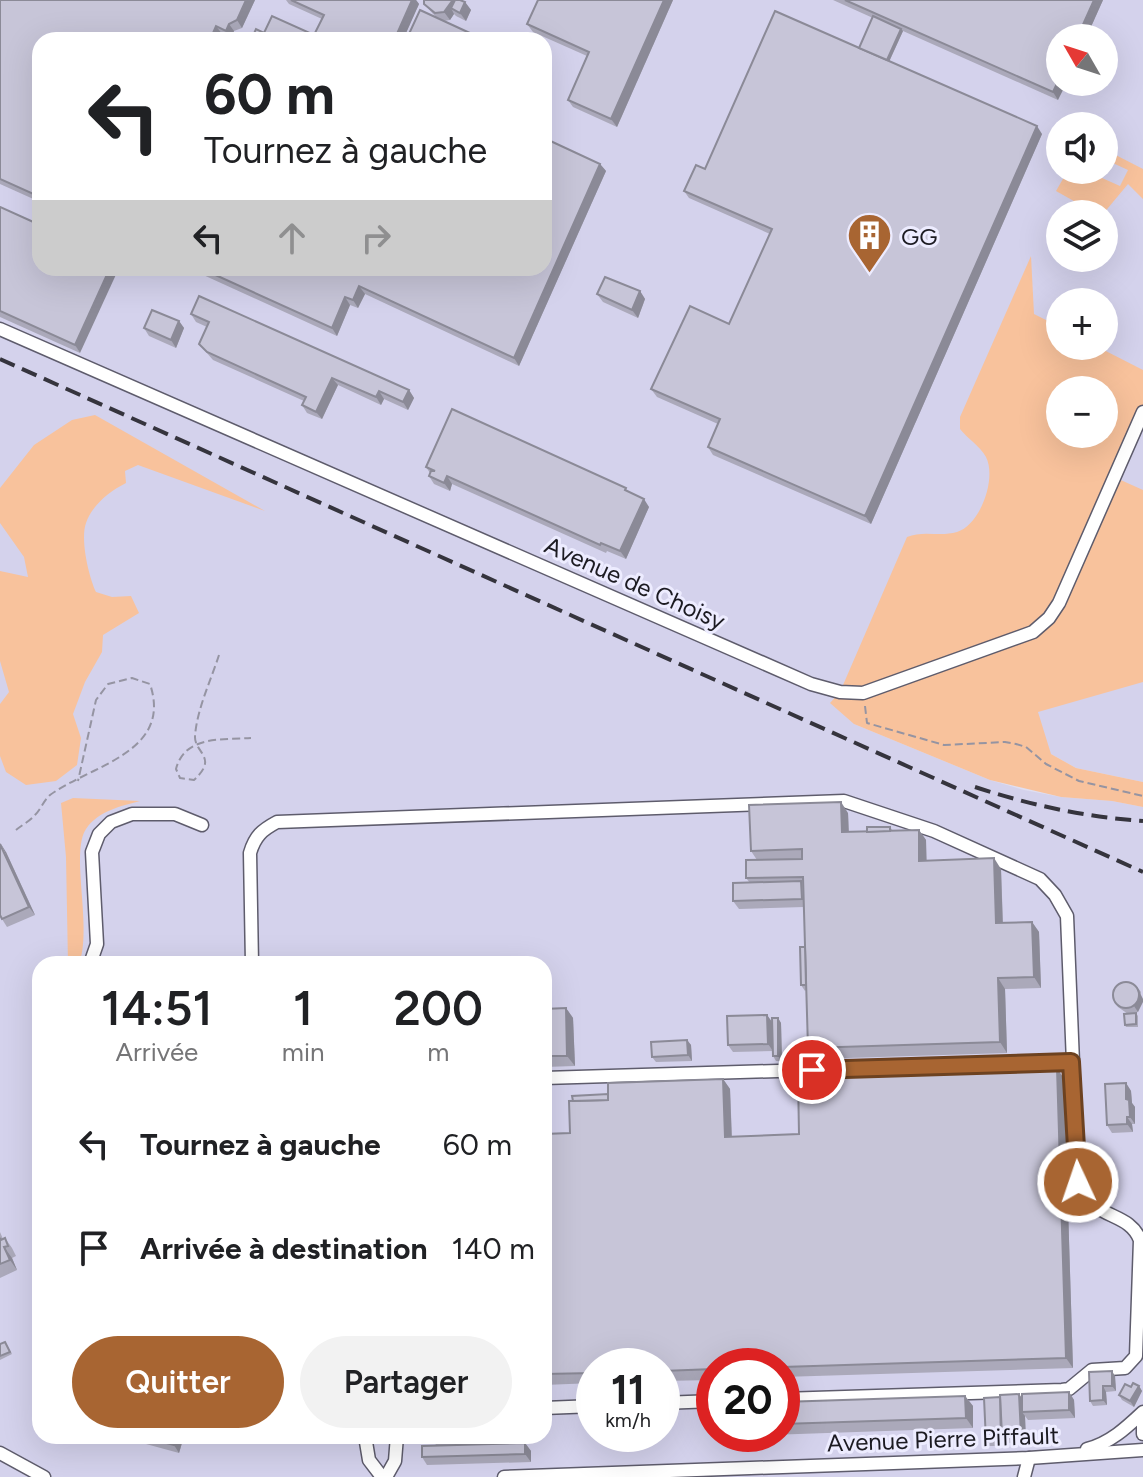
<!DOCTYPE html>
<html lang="fr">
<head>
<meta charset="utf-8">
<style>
	body { margin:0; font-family:Figtree,sans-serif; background:#f2f2f2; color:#202124; height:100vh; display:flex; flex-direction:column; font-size:30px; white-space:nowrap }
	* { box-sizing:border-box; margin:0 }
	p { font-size:26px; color:#757577 }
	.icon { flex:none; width:44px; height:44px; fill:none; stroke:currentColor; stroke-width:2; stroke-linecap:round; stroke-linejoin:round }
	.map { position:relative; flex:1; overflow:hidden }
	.sheet { position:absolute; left:32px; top:956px; width:520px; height:488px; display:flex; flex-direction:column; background:#fff; border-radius:24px; box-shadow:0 8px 32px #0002 }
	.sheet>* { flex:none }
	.hud { position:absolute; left:32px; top:32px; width:520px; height:244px; border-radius:24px; box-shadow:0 8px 32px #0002; background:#fff; color:#202124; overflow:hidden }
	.needle { width:52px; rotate:309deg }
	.controls { position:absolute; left:1046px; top:24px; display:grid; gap:16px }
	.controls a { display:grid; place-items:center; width:72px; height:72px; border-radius:50%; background:#fff; box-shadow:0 8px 32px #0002; font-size:40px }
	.speed { position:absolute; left:576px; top:1348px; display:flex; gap:16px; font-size:40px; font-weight:700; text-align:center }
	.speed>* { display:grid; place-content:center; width:104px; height:104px; border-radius:50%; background:#fff; box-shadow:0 8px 32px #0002; line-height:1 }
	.speed small { font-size:20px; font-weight:400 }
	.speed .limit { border:12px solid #d22; background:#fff; color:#111 }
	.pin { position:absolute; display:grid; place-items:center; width:68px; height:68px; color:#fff; margin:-34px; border:4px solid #fff; border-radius:50%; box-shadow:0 2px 8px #0007 }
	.me { position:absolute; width:88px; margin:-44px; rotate:357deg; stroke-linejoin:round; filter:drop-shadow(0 0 6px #0008) }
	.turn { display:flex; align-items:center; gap:28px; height:168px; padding:0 40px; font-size:36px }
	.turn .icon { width:104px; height:104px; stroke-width:2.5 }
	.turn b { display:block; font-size:56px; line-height:68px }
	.lanes { display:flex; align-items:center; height:76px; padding:0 40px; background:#0003; justify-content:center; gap:40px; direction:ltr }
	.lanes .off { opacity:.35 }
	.eta { display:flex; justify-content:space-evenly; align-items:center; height:136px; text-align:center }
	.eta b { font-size:48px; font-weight:600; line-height:56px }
	.button { display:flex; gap:16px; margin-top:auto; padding:16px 40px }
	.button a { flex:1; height:92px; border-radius:48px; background:#a86532; color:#fff; font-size:32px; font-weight:600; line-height:92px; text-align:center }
	.button a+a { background:#f2f2f2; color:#202124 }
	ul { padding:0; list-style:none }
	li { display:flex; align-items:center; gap:24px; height:104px; padding:0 40px }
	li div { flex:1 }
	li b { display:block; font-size:30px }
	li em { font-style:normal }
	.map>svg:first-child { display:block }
</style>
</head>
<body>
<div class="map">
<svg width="1143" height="1477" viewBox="0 0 1143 1477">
	<rect width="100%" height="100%" fill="#e0dff1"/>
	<path fill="#d4d2ec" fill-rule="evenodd" d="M0,0H1143V782L1076,768L1051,754L854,724L990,780L1024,790L1061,797L1112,801L1143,807V1477H0ZM1060,38H1104V82H1060ZM40,40H544V268H40ZM1060,126H1104V170H1060ZM1060,214H1104V258H1060ZM1060,302H1104V346H1060ZM1060,390H1104V434H1060ZM40,964H544V1436H40ZM594,1366H662V1434H594ZM714,1366H782V1434H714Z"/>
	<g fill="#f8c29c" fill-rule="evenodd">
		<path d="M1104,149L1143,169V199L1128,184L1103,214H1097L1056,191L1068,170H1084L1120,186L1128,170L1104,159Z"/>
		<path d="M1031,256L1034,314L1060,327V346H1096L1143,370V412L1114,477L1143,490V682L1038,712L1051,754L1076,768L1143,782V807L1112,801L1061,797L990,780L854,724L830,703L840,692L907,537C923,530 940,537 957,532C980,525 997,479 986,457C980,446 967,438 960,429V417ZM1060,390H1104V434H1060Z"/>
		<path d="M95,415L265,511L138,465L125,471L126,483C110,491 92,505 86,523C80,540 89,577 96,592L112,597L131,596L139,613L103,635L102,652L85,682L73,714L81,738L77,765L56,781L26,785L6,772L0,756V704L9,692L0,661V571L28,577L24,557L0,523V488L34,445L72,420Z"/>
		<path d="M73,798L140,801C121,806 98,811 86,829C70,853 93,929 79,964H68L66,857L61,803Z"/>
	</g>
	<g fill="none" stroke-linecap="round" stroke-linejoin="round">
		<defs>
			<g id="minor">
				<path d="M0,329L811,684L840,692L863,693L1033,632L1049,618L1059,603L1143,412"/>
				<path d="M90,964L97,944L92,852L99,834L111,822L132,814H175L202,825"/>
				<path d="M252,964L250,853C255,836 262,830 277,822L844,801L934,831L1040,879L1055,895L1067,916L1078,1185C1095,1221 1129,1211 1140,1240L1136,1356L1125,1368L1092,1370L1069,1389L1062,1390L782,1399"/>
				<path d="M544,1078L1071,1062"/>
				<path d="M662,1403L714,1401"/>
				<path d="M544,1408L594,1406"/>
				<path d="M1143,1424V1434"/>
				<path d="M365,1436L369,1460L382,1477"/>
				<path d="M1087,1449C1110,1443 1126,1428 1143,1412"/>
				<path d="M0,1453L44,1477"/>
				<path d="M386,1477L395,1461L397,1436"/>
				<path d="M504,1477L1029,1458L1143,1450"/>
				<path d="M1024,1477L1029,1458"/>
			</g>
		</defs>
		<use href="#minor" stroke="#5e5c6c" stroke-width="15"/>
		<g stroke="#9594a2" stroke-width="2" stroke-dasharray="8 4" stroke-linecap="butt">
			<path d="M219,655C211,680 197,709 195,736C194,753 219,757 194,780L180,778L176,769C185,735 222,740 251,738"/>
			<path d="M865,706L867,723L944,745L1005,742L1016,744L1026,747L1046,764L1079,781L1143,796"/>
			<path d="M16,830C22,825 30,821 35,815C41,809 44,800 50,795C91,765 173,753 150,684L132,678L108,684L96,700L78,781"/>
		</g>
		<use href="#minor" stroke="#fff" stroke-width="12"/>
		<g stroke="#35343d" stroke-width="4" stroke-dasharray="16 8" stroke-linecap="butt">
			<path d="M0,359L1143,872"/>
			<path d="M975,787C1030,805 1085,817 1143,821"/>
		</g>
	</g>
	<g fill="#aba9ba">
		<path d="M0,0H255L242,28L234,31L231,38L222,34L40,40V202L0,184Z"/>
		<path d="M286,0H416L419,4L403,39L264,33L314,35L322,19L289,4Z"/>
		<path d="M673,0L617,127L573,107L568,100L587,56L533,32L527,24Z"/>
		<path d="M833,0H1103L1086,38H1060L1058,100L903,31L889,62L1042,134L871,524L713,455L708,447L718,424L657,397L651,389L729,324L770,234L689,198L684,191L705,169L859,48L873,18Z"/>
		<path d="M465,2L471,10L466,21L456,16L454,14L450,20L444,21L485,40H411L408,36L435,16L424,4Z"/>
		<path d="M600,164L606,171L519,366L365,294L358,308L350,305L337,336L188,268H544Z"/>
		<path d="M0,207L80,353L0,317Z"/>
		<path d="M640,291L645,299L638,318L603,302L597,294Z"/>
		<path d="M191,314L409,390L414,398L408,410L384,399L381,405L338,385L322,419L307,413L302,405L304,401L213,360L199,344L207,327L196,322Z"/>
		<path d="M179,321L184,328L176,348L149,336L144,328Z"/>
		<path d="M426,467L630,493L649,507L626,559L607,551L606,553L452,484L450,491L434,484L429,476L430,473Z"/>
		<path d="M848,813L849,832H867L890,827L893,831L919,830L926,840V860L1001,869L1003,923L1032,922L1039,932L1041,988L1005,989L1007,1053L816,1059L808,1048L806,990L805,991L801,985L805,947L804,907L739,909L733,901L750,883L746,878L757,860L751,851Z"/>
		<path d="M6,852L35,915L7,927L2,919Z"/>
		<path d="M1137,987L1141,992L1138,1012L1130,1014L1136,1013L1138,1016V1027H1126L1125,1025L1128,1014L1118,1007L1115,1002Z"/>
		<path d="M566,1008L573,1018L575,1066L544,1067V1009Z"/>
		<path d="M767,1015L772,1022L778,1018L781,1023L782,1061H776L773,1056V1051L733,1052L728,1045Z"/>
		<path d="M687,1040L691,1045L692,1061L656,1062L652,1057Z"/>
		<path d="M1057,1068L1064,1079L1073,1368L782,1377V1366H714V1380L662,1381V1366H594V1383L544,1385V1134L570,1133L608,1094L723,1079L730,1089L732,1137L799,1134Z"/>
		<path d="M1126,1083L1131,1091L1132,1103L1135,1107V1124H1132L1133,1132L1112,1133L1107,1125Z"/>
		<path d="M0,1232L3,1239L5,1238L12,1248L16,1256L12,1258L17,1270L0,1278Z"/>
		<path d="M5,1342L12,1354L0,1360V1344Z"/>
		<path d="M1089,1372L1115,1376L1116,1391L1106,1392L1107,1405L1093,1406L1090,1401Z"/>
		<path d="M1139,1386L1142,1391L1134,1407L1122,1400L1119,1395L1131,1387Z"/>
		<path d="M1069,1392L1074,1400L1075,1418L1028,1420L1025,1416L1026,1442L1007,1443L1005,1440V1446H989L986,1441L1000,1397L1022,1398Z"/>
		<path d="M965,1396L973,1406V1428L744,1436L742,1434H782V1402Z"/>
		<path d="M131,1436H184L179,1453L135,1441Z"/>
		<path d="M289,1436H326V1440H292Z"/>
		<path d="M430,1436H531V1443L436,1445Z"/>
		<path d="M525,1443L531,1451V1462L427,1465L422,1457Z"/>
	</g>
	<g fill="#8b8a97">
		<path d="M246,0H255L242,28L237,20Z"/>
		<path d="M412,0H416L419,4L403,40L396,36Z"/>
		<path d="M452,0H456L451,8L454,14L450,20L444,12Z"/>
		<path d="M664,0H673L617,127L611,119Z"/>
		<path d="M1094,0H1103L1086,38H1077Z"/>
		<path d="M465,2L471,10L466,21L460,13Z"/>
		<path d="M229,24L234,31L231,38L226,31Z"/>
		<path d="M216,26L222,34L219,40H210Z"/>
		<path d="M901,29L903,31L887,66L885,64Z"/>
		<path d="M1060,77V82H1067L1058,100L1053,92Z"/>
		<path d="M1037,126L1042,134L871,524L865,516Z"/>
		<path d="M600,164L606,171L519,366L514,358Z"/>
		<path d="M110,268H119L80,353L75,345Z"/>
		<path d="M359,286L365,294L358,308L353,300Z"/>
		<path d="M640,291L645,299L638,318L632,310Z"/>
		<path d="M345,297L350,305L337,336L332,328Z"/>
		<path d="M179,321L184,328L176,348L171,340Z"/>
		<path d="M332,378L338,385L322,419L316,412Z"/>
		<path d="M409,390L414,398L408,410L403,402Z"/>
		<path d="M379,391L384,399L381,405L376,397Z"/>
		<path d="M447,476L452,484L450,491L444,483Z"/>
		<path d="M644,499L649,507L626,559L620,551Z"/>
		<path d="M841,802L848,813L849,843L842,832Z"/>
		<path d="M919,830L926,840L927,871L919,861Z"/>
		<path d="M1,844L6,852L35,915L29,907Z"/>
		<path d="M994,858L1001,869L1003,934L996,923Z"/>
		<path d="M1032,922L1039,932L1041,988L1034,977Z"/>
		<path d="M998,978L1005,989L1007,1053L1000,1042Z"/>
		<path d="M1137,987L1143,999V1002L1138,1012L1134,1006Z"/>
		<path d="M566,1008L573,1018L575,1066L567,1056Z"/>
		<path d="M767,1015L772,1022L773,1051L768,1044Z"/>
		<path d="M778,1018L781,1023L782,1061L778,1056Z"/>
		<path d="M687,1040L691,1045L692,1061L688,1055Z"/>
		<path d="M1057,1068L1064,1079L1073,1368L1066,1358Z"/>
		<path d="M723,1079L730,1089L732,1147L725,1137Z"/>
		<path d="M1126,1083L1131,1091L1132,1103L1135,1107V1124L1130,1117L1126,1099Z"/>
		<path d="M1127,1117L1132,1124L1133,1132L1127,1124Z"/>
		<path d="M4,1247L12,1258L17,1270L10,1260Z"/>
		<path d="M1112,1371L1115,1376L1116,1391L1112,1386Z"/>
		<path d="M1103,1386L1106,1392L1107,1405L1103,1400Z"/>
		<path d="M1139,1386L1142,1391L1134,1407L1130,1401Z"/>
		<path d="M1069,1392L1074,1400L1075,1418L1069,1410Z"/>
		<path d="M1019,1394L1025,1402L1022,1412L1025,1416L1026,1442L1021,1435Z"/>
		<path d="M965,1396L973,1406V1428L966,1418Z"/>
		<path d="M176,1436H184L179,1453L174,1445Z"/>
		<path d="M525,1443L531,1451V1462L525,1454Z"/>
	</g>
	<g fill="#c7c5d8" stroke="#8b8a97" stroke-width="2">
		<path d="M0,0H246L237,20L229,24L226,31L216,26L210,40H40V197L0,179Z"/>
		<path d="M291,0H412L396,36L404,40H251L256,29L264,33L272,16L314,35L324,15Z"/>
		<path d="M424,0H452V1L444,12L435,13L424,4Z"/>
		<path d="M455,0H460L465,2L460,13L451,8Z"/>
		<path d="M538,0H664L611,119L568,100L589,52L527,24Z"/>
		<path d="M845,0H1094L1077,38H1060V77L1053,92Z"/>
		<path d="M420,10L485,40H417L408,36Z"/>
		<path d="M775,11L1037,126L865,516L708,447L720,419L651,389L690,306L729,324L772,229L684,191L696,165L705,169Z"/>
		<path d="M873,16L901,29L887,60L859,48Z"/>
		<path d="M544,138L600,164L514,358L359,286L353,300L345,297L332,328L200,268H544Z"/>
		<path d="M0,207L40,225V268H110L75,345L0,311Z"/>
		<path d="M605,277L640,291L632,310L597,294Z"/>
		<path d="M199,296L409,390L403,402L379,391L376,397L332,378L316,412L302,405L306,397L207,352L199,344L209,322L191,314Z"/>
		<path d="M152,310L179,321L171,340L144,328Z"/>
		<path d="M452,409L626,488L625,490L644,499L620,551L601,543L600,545L447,476L444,483L429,476L431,471H435L426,467Z"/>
		<path d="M841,802L842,832L919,830V861L994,858L996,923L1032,922L1034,977L998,978L1000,1042L808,1048L803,877L746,878V860L802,859V849L751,851L749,805Z"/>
		<path d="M867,827H890V831L867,832Z"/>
		<path d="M0,844L29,907L2,919L0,915Z"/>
		<path d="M801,881L802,899L733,901V883Z"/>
		<path d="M800,947H805L806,985H801Z"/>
		<circle cx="1126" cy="995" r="13"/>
		<path d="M566,1008L567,1056H544V1009Z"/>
		<path d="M1136,1013V1024L1125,1025L1124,1014Z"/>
		<path d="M767,1015L768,1044L728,1045L727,1016Z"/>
		<path d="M772,1018H778V1056H773Z"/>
		<path d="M687,1040L688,1055L652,1057L651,1042Z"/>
		<path d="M1057,1068L1066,1358L782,1367L714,1366V1369L662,1371V1366H594V1373L544,1374V1134L570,1133L569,1101L608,1100V1083L723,1079L725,1137L799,1134L798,1077Z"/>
		<path d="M1126,1083V1099L1129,1100L1130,1117H1127V1124L1107,1125L1105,1084Z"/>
		<path d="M608,1094V1100L573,1101L572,1096Z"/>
		<path d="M0,1238L1,1240L5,1238L8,1246L4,1247L10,1260L0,1264Z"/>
		<path d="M5,1342L10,1352L0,1356V1344Z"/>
		<path d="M1112,1371V1386H1103V1400L1090,1401L1089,1372Z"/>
		<path d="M1133,1383L1139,1386L1130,1401L1119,1395L1125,1384L1131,1387Z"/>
		<path d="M1069,1392V1410L1022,1412V1394Z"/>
		<path d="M1019,1394L1021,1435H1002L1000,1395Z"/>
		<path d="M965,1396L966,1418L782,1424V1402Z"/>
		<path d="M1000,1397L1001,1441H986L984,1398Z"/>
		<path d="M140,1436H176L174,1445Z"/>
		<path d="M430,1436H487L430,1438Z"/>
		<path d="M525,1443V1454L422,1457V1446Z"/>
	</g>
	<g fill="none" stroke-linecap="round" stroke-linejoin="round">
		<defs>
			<path id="route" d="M812,1070L1071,1062L1078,1182"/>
		</defs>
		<use href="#route" stroke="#6d4220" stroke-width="20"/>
		<use href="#route" stroke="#a86532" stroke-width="14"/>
	</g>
	<defs>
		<symbol id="building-pin" viewBox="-11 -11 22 30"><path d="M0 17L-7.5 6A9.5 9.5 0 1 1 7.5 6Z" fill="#a86532" stroke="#edecff"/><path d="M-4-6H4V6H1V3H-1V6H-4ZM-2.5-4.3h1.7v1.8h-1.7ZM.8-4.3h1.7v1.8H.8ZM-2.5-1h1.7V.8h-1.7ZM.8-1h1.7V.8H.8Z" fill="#fff"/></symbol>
	</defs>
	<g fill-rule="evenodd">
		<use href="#building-pin" x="844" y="210" width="51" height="69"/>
	</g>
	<g text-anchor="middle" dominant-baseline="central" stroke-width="6" stroke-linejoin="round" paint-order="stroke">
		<g font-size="24" fill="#1c1b22" stroke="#edecff" text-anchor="start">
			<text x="901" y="236">GG</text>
		</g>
		<g font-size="24" fill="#1c1b22" stroke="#edecff">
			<text transform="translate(635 583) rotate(24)">Avenue de Choisy</text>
			<text transform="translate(943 1439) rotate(-2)">Avenue Pierre Piffault</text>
		</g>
	</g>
</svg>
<div class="controls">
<a><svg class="needle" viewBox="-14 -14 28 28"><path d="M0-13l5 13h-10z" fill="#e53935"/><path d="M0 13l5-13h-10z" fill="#757577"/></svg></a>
<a><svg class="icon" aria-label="sound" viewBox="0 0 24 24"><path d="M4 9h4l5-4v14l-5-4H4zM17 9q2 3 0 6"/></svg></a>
<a><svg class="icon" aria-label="layers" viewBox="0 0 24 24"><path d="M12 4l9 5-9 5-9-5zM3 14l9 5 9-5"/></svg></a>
<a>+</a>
<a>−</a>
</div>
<div class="speed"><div>11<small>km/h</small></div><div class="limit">20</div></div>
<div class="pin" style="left:812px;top:1070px;background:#d93025"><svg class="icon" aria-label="arrive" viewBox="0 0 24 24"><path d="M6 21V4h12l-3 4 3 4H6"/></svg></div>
<svg class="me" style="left:1078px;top:1182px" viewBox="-20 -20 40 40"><circle r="17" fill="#a86532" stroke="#fff" stroke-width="3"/><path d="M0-11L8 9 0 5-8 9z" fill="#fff"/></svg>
<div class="hud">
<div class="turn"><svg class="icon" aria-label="left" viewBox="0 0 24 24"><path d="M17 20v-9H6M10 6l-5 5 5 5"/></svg><div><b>60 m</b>Tournez à gauche</div></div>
<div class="lanes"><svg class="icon" aria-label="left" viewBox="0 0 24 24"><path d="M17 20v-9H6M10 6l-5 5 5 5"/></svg><svg class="icon off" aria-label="ahead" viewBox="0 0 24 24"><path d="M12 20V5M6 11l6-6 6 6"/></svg><svg class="icon off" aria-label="right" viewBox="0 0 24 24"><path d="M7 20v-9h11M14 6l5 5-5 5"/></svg></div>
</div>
<section class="sheet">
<div class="eta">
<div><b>14:51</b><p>Arrivée</p></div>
<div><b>1</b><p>min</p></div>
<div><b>200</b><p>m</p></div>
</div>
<ul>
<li><svg class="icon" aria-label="left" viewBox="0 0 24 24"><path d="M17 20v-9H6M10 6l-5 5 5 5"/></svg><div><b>Tournez à gauche</b></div><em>60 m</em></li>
<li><svg class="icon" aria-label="arrive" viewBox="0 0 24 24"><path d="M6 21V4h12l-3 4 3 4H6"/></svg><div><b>Arrivée à destination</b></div><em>140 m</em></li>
</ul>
<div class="button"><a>Quitter</a><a>Partager</a></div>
</section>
</div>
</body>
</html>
